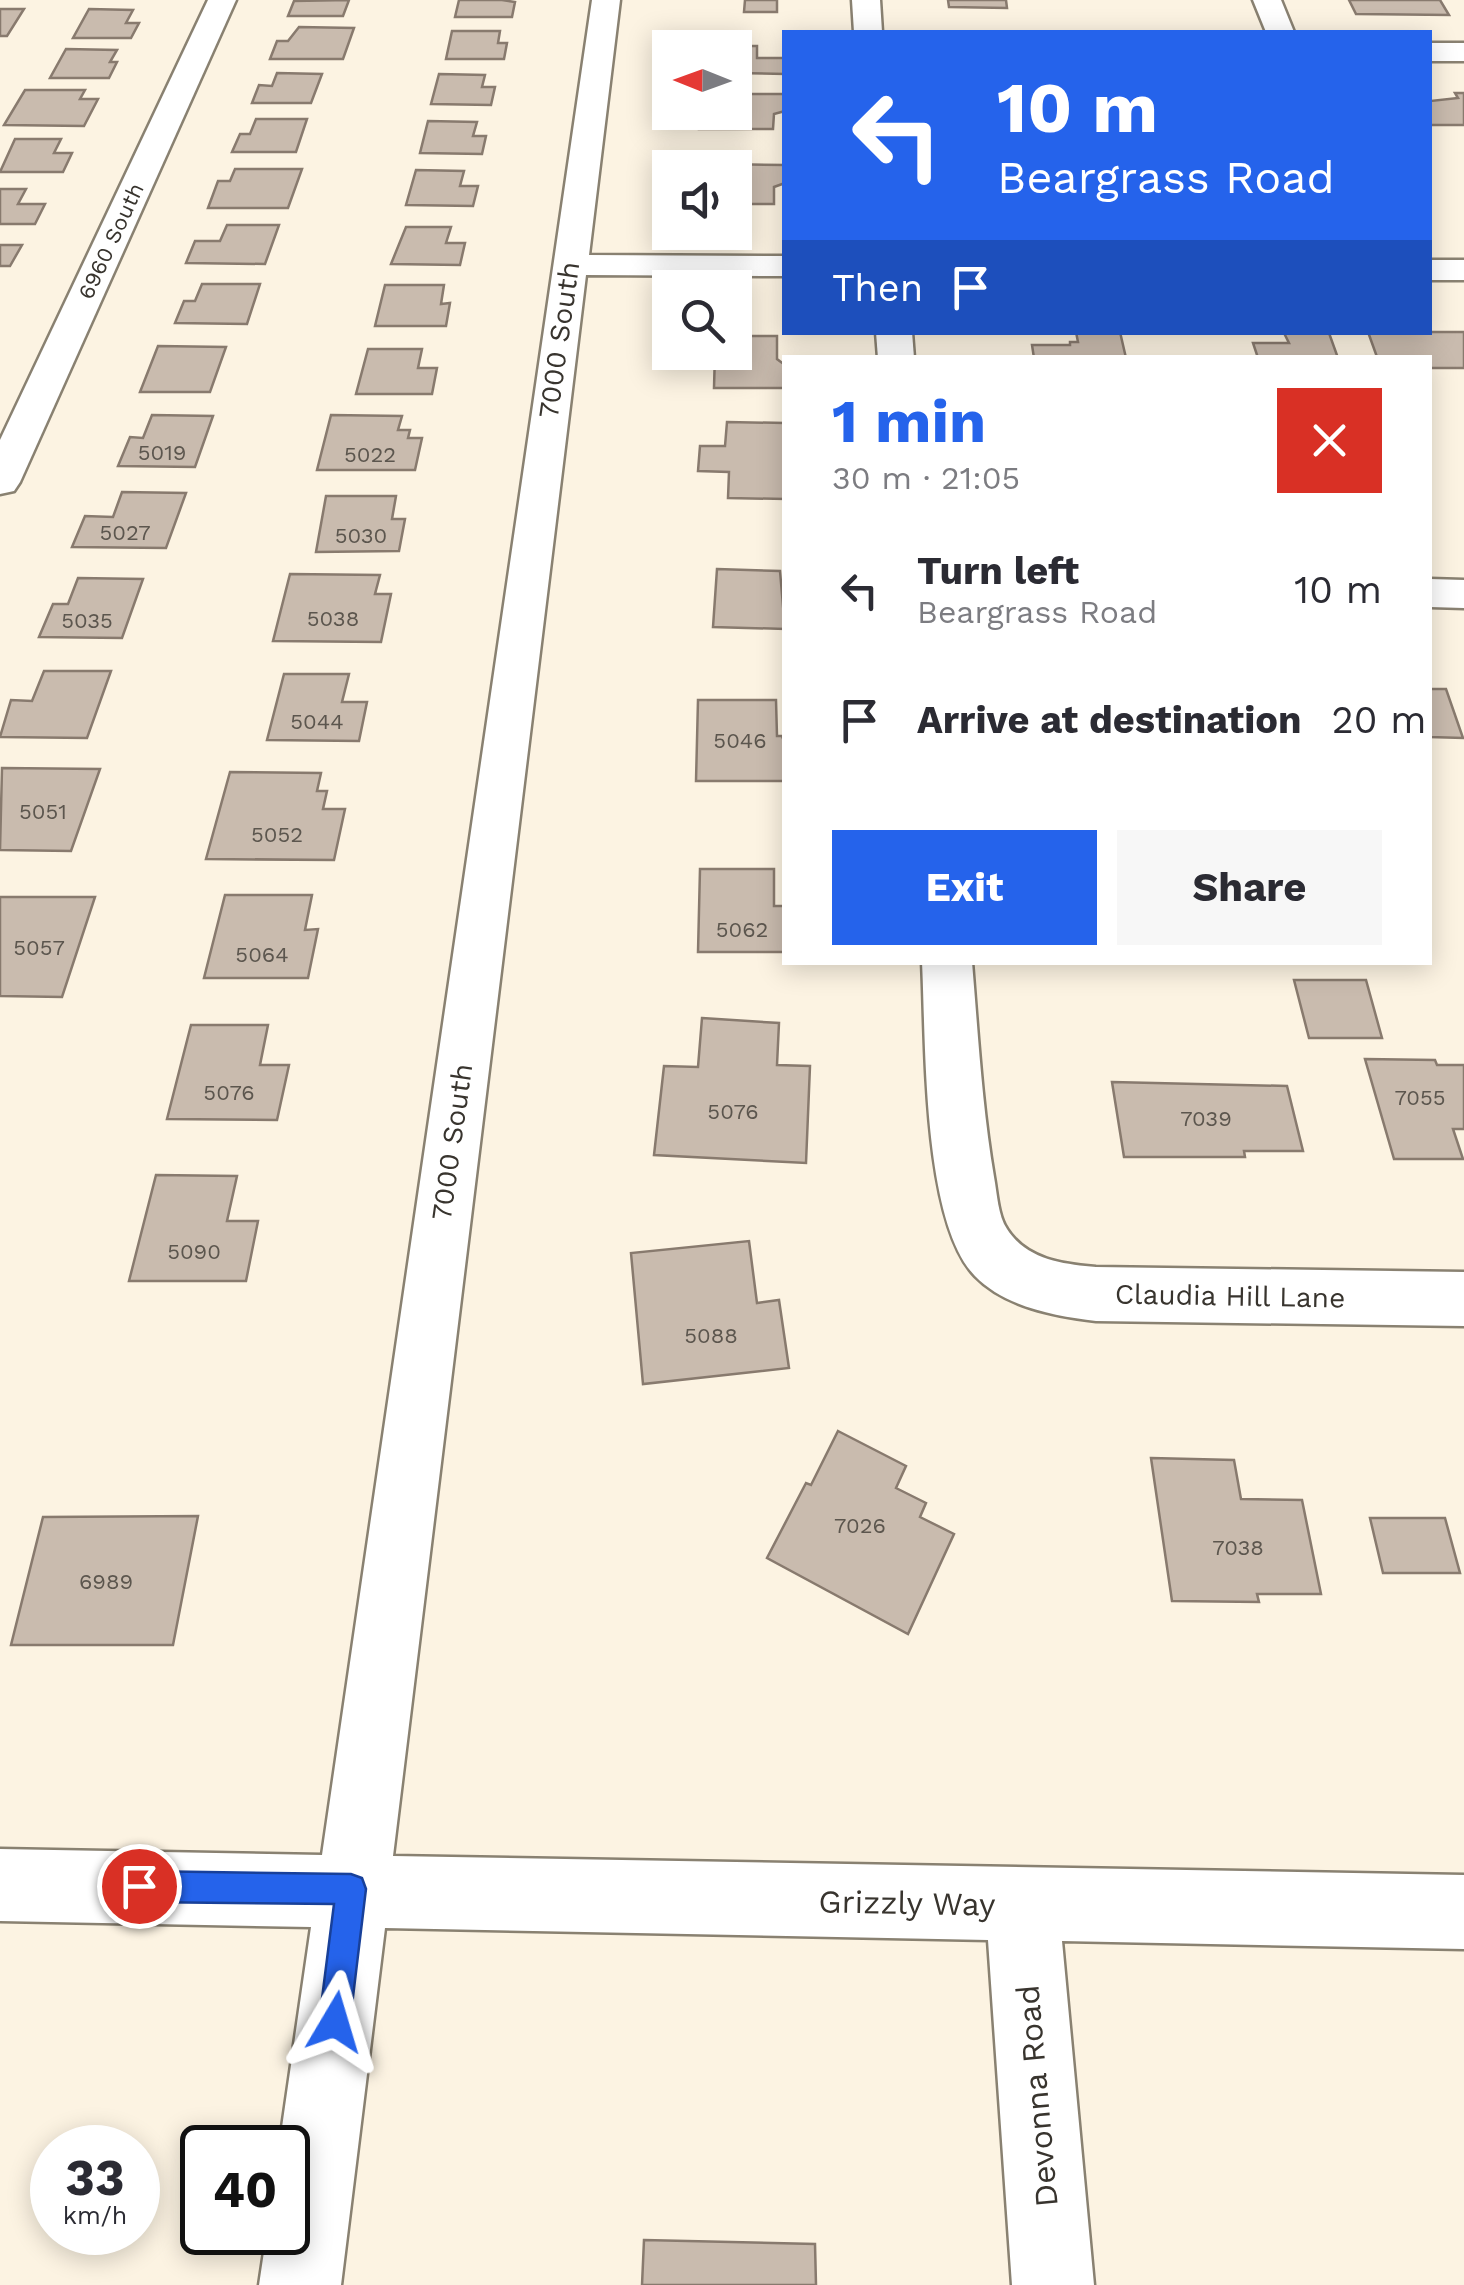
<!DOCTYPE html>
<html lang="en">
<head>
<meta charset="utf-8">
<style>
	body { margin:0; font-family:"Work Sans",sans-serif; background:#f7f7f7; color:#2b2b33; height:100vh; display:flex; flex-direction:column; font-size:38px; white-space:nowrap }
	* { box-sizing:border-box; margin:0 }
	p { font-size:32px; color:#7c7c81 }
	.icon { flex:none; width:55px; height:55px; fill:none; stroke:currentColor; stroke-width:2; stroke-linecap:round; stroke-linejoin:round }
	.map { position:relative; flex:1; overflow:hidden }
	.sheet { position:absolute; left:782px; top:355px; width:650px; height:610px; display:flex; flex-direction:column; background:#fff; border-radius:0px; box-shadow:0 5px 25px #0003 }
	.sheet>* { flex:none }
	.guide { position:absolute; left:782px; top:30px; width:650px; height:305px; border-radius:0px; box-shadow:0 5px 25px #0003; background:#2563eb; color:#fff; overflow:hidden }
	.needle { width:65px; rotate:271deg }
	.fabs { position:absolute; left:652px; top:30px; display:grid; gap:20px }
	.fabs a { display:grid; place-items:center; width:100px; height:100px; border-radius:0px; background:#fff; box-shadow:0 5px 25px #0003; font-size:50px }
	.speed { position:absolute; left:30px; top:2125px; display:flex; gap:20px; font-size:50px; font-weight:700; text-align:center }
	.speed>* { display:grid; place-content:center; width:130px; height:130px; border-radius:50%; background:#fff; box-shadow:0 5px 25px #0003; line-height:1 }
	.speed small { font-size:25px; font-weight:400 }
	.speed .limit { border:5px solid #111; border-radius:15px; background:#fff; color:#111 }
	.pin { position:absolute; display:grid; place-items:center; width:85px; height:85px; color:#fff; margin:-42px; border:5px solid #fff; border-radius:50%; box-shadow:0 2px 10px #0007 }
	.me { position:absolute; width:110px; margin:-55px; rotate:7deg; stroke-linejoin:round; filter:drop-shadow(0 0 8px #0008) }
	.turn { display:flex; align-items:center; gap:35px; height:210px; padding:0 50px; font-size:45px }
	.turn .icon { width:130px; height:130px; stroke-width:2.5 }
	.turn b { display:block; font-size:70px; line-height:85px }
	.then { display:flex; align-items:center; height:95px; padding:0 50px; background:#0003; gap:20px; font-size:38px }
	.round { display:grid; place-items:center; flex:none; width:105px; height:105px; border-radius:0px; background:#f7f7f7 }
	.overview { display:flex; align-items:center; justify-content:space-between; height:170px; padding:0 50px }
	h1 { font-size:60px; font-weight:700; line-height:75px; color:#2563eb }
	.cta { display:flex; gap:20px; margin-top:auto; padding:20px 50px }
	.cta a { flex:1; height:115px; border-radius:0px; background:#2563eb; color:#fff; font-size:40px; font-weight:700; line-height:115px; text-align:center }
	.cta a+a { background:#f7f7f7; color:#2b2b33 }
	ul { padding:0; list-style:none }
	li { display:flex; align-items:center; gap:30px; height:130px; padding:0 50px }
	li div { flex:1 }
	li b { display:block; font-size:38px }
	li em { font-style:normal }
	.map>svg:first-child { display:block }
</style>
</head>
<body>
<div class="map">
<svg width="1464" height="2285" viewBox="0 0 1464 2285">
	<rect width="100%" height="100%" fill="#fcf3e2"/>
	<g fill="#c9bbae" stroke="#887a6e" stroke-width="2.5">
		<path d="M349,0L343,16H288L294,1Z"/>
		<path d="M459,0H502L515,2L512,17H455Z"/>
		<path d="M745,0H777V12H744Z"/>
		<path d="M948,0H1006L1007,8L949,7Z"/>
		<path d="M1349,0H1440L1449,15L1356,14Z"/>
		<path d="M0,9H24L7,36H0Z"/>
		<path d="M89,9L133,10L126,23H139L131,38H73Z"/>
		<path d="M299,27L354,28L343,59H270L277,41H288Z"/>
		<path d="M452,31H500L498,43H507L504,59H446Z"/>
		<path d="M711,46H757V58H785V74L735,73V48Z"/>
		<path d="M66,49L117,50L110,62H117L109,78H50Z"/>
		<path d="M277,73L322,74L311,103H252L259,85L272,86Z"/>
		<path d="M439,74L485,75L482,87H495L491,105L431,104Z"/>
		<path d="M25,90H85L80,99H98L84,126L4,125Z"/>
		<path d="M1455,93H1464V125H1430V101L1458,98Z"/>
		<path d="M735,94H785V111L774,114L773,129H699L700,112H735Z"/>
		<path d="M256,119H307L296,152H232L240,134H250Z"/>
		<path d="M428,121L477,122L473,136H486L482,154L420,153Z"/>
		<path d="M15,139H61L54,153H72L63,172H0Z"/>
		<path d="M723,164L785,165V183L774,187V204H735V168Z"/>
		<path d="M235,169H302L288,208H208L218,181H230Z"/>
		<path d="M416,170L464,171L460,186H478L473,206L406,205Z"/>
		<path d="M0,189H26L18,204H45L35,224H0Z"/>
		<path d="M227,225H279L265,264L186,263L195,241H220Z"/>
		<path d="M406,227H451L446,243H465L460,265L391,264Z"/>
		<path d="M0,245H22L10,266H0Z"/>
		<path d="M202,284H260L247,324L175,323L184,301H195Z"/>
		<path d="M385,285H444L441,304L450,303L446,326H375Z"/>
		<path d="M1076,332H1120L1126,358H1034L1032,345H1070V342H1078Z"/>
		<path d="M1368,332H1464V368H1430V358L1377,357Z"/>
		<path d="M1284,333H1329L1338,358H1258L1253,343H1289Z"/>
		<path d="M735,336H777V359L785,365V388H714L715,352H735Z"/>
		<path d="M158,346L226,347L210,392H140Z"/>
		<path d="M368,349H422L418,368H437L432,394H356Z"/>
		<path d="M152,415L213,416L195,467L118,466L130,437L143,438Z"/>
		<path d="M331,415L402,416L398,430H410L408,438H422L415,470H317Z"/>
		<path d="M727,422L785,423V499L728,498L729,472L698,471L700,446H725Z"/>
		<path d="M122,492L186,493L166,548L72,547L85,516L113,517Z"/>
		<path d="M326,496H396L392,519H405L399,551L316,552Z"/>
		<path d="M717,569L780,571L785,629L713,627Z"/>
		<path d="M290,574L380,575L375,594H391L381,642L273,641Z"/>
		<path d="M78,578L143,579L122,638L39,637L53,604H68Z"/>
		<path d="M44,671H111L87,738L0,737L11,700L32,701Z"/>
		<path d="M284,674H349L342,702H367L359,741L267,740Z"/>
		<path d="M1430,689H1446L1463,738L1430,737Z"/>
		<path d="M698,700H776L777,736H782L785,744V781H696Z"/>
		<path d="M2,768L100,769L71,851L0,850Z"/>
		<path d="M230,772L321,773L317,791H327L323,809H345L334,860L206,859Z"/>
		<path d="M700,869H774V906H785V952H698Z"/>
		<path d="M225,895H312L305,930L318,929L308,978H204Z"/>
		<path d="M0,897H95L62,997L0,996Z"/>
		<path d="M1294,980H1366L1382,1038H1309Z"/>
		<path d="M702,1018L779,1023L777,1065L810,1066L806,1163L654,1155L664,1066L698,1067Z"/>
		<path d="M191,1025H268L260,1065H289L277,1120L167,1119Z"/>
		<path d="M1365,1059L1435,1060L1437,1065H1464V1129H1453L1463,1159H1394Z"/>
		<path d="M1112,1082L1287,1086L1303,1151H1244L1245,1157H1124Z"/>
		<path d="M156,1175L237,1176L227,1221H258L246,1281H129Z"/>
		<path d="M749,1241L757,1303L779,1300L789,1368L643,1384L631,1253Z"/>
		<path d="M838,1431L906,1466L896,1488L926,1503L920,1517L954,1534L908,1634L767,1558L806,1483L811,1485Z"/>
		<path d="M1151,1458L1234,1460L1241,1499L1302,1500L1321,1594H1257L1259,1602L1172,1601Z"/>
		<path d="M198,1516L173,1645H11L43,1517Z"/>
		<path d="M1370,1518H1445L1460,1573H1383Z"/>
		<path d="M644,2240L815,2244L816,2285H642Z"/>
	</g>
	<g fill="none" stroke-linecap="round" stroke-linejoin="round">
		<defs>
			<g id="minor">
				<path d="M208,0H236L20,482L14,491L0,494V440Z"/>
				<path d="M592,0H620L589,255L785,256V276L586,275L393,1856L1464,1875V1949L1062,1941L1094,2285H1012L988,1940L385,1928L341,2285H259L267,2232H288V2148H279L311,1927L0,1921V1849L322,1855Z"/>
				<path d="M852,0H880L882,32H854Z"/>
				<path d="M1253,0H1281L1294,32H1266Z"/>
				<rect x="1430" y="43" width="34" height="18"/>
				<rect x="1430" y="260" width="34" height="20"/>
				<path d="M876,332H912L914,358H878Z"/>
				<path d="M1430,579L1464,580V608L1430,607Z"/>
				<path d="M922,962H972C978,1034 982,1106 994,1177C997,1193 998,1216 1007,1229C1027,1260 1063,1264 1096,1267L1464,1272V1326L1096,1321C1055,1316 1005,1307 975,1276C922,1221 926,1040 922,962Z"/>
			</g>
		</defs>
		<use href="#minor" stroke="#898171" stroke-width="5"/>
		<use href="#minor" fill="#fff" fill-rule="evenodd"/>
	</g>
	<path fill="#2563eb" stroke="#184099" stroke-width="2.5" d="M139,1871L351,1874L362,1878L366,1889L350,2022L346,2033L335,2038L324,2033L319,2022L334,1904L139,1902L128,1897L124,1886L128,1876Z"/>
	<g text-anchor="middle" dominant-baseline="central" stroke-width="8" stroke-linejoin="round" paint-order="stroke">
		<g font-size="22" fill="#38342e" stroke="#fff">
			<text transform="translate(111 241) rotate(-65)">6960 South</text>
		</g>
		<g font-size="22" fill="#5c564e">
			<text x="162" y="452">5019</text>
			<text x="370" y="454">5022</text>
			<text x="125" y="532">5027</text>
			<text x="361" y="535">5030</text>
			<text x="333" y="618">5038</text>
			<text x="87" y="620">5035</text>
			<text x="317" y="721">5044</text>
			<text x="740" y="740">5046</text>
			<text x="43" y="811">5051</text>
			<text x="277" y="834">5052</text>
			<text x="742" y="929">5062</text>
			<text x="39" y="947">5057</text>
			<text x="262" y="954">5064</text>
			<text x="229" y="1092">5076</text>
			<text x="1420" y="1097">7055</text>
			<text x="733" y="1111">5076</text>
			<text x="1206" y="1118">7039</text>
			<text x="194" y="1251">5090</text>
			<text x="711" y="1335">5088</text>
			<text x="860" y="1525">7026</text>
			<text x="1238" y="1547">7038</text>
			<text x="106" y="1581">6989</text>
		</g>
		<g font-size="28" fill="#38342e" stroke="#fff">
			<text transform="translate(559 340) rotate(-82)">7000 South</text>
			<text transform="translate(452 1142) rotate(-82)">7000 South</text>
			<text transform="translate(1230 1296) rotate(1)">Claudia Hill Lane</text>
		</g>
		<g font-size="32" fill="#38342e" stroke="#fff">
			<text transform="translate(907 1903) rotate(1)">Grizzly Way</text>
			<text transform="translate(1037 2096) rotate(-95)">Devonna Road</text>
		</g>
	</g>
</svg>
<div class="fabs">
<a><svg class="needle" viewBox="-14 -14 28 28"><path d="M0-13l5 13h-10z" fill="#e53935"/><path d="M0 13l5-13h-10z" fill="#7c7c81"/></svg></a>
<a><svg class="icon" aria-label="sound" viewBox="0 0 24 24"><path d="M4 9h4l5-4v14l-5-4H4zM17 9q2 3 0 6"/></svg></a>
<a><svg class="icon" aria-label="search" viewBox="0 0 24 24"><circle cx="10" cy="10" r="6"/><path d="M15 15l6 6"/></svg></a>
</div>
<div class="speed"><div>33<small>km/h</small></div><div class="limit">40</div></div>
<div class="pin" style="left:139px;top:1886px;background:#d93025"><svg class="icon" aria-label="arrive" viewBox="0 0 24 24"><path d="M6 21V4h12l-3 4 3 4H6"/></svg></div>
<svg class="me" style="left:335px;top:2022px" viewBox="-20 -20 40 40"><path d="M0-17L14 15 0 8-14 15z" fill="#2563eb" stroke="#fff" stroke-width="4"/></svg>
<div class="guide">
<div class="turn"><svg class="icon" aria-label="left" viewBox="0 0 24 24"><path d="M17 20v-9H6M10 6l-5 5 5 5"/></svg><div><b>10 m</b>Beargrass Road</div></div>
<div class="then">Then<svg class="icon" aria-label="arrive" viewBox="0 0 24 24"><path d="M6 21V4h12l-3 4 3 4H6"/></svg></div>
</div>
<section class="sheet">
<div class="overview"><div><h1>1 min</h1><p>30 m · 21:05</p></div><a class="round" style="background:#d93025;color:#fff"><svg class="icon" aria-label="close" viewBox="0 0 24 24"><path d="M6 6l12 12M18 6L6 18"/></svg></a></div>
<ul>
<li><svg class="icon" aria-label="left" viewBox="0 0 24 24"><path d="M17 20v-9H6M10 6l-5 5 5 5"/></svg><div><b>Turn left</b><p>Beargrass Road</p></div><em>10 m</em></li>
<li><svg class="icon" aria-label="arrive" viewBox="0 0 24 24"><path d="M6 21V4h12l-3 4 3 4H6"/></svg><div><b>Arrive at destination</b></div><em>20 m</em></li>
</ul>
<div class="cta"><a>Exit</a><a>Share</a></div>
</section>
</div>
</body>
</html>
